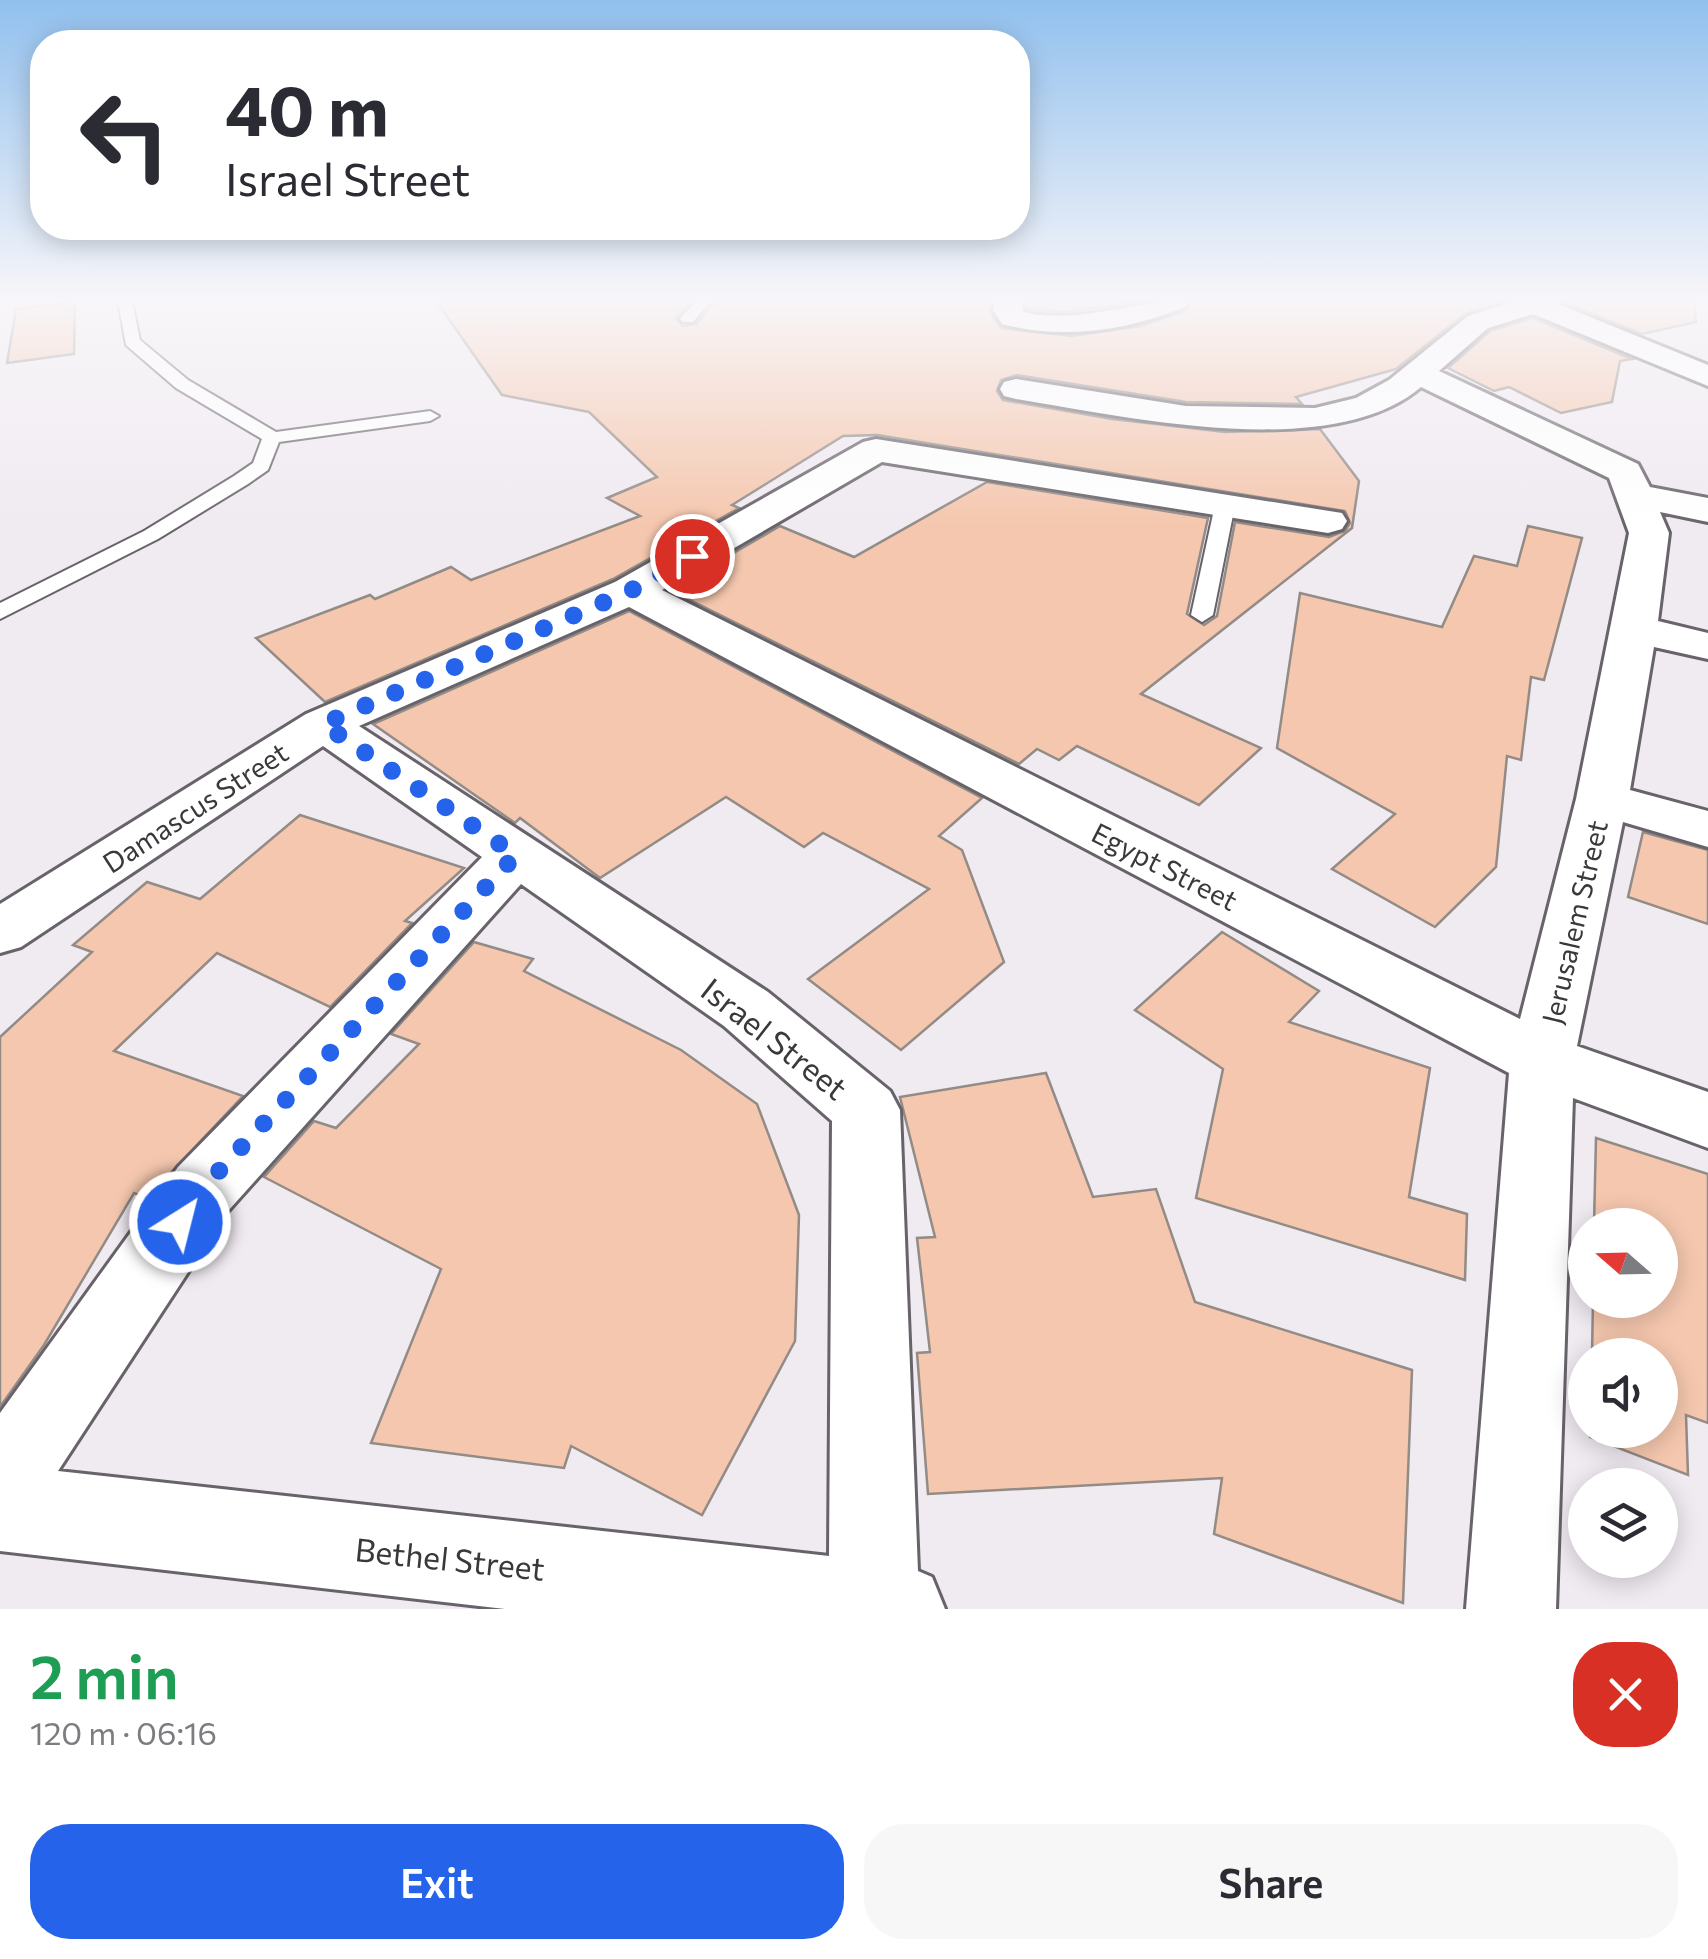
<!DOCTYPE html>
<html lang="en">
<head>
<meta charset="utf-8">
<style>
	body { margin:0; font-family:Commissioner,sans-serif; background:#f7f7f7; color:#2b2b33; height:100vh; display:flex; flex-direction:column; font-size:38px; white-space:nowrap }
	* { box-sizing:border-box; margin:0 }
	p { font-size:32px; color:#7c7c81 }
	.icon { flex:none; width:55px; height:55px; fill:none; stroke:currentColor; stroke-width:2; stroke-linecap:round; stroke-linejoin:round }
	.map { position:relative; height:1609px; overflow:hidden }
	.sheet { display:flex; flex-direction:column; background:#fff; flex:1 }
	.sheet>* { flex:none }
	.guide { position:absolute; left:30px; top:30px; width:1000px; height:210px; border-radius:40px; box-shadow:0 5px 25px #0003; background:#fff; color:#2b2b33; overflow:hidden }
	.needle { width:65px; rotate:290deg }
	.fabs { position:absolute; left:1568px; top:1208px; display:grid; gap:20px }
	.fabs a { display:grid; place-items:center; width:110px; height:110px; border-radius:50%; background:#fff; box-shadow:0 5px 25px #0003; font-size:50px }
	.pin { position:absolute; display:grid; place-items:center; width:85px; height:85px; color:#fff; margin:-42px; border:5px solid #fff; border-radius:50%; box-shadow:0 2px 10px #0007 }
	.me { position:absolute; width:110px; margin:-55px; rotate:36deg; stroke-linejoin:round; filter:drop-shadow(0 0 8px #0008) }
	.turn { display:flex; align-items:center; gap:35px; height:210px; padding:0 30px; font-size:45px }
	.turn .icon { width:130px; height:130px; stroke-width:2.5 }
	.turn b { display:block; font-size:70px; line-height:85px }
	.round { display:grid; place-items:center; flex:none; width:105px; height:105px; border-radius:40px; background:#f7f7f7 }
	.summary { display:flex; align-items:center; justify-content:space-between; height:170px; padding:0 30px }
	h1 { font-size:60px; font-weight:600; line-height:75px; color:#1e9e55 }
	.action { display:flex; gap:20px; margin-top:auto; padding:20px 30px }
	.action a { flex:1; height:115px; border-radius:40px; background:#2563eb; color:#fff; font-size:40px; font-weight:600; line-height:115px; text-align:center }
	.action a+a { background:#f7f7f7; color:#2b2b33 }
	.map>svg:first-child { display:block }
</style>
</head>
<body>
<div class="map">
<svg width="1708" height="1609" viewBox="0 0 1708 1609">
	<rect width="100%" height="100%" fill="#f0eaf1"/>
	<g fill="#f5c7ae" stroke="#928b86" stroke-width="2.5">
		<path d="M75,301L74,354L7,363L16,309Z"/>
		<path d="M436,301H691L676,319L683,326L696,324L715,301H991L990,312L1001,328L1072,336L1141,326L1186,311L1193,301H1504L1466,313L1396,369L1296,397L1302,404L1186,402L1017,375L1001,380L997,391L1003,400L1112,419L1225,432L1320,429L1359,481L1352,528L1141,694L1261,748L1199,805L1077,746L1059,760L1037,749L1019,764L670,590L780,526L854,557L987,482L1208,518L1187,614L1204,625L1217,616L1235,522L1329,537L1345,531L1350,523L1345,511L877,435L843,436L732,505L739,508L613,579L325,702L256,638L370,595L375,599L451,567L471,580L640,516L607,498L657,477L589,412L502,395Z"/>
		<path d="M1027,301H1144L1065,312L1027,309Z"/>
		<path d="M1694,301L1696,322L1642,334L1563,302Z"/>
		<path d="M1533,318L1632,359L1620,361L1612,402L1561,413L1509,387L1494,391L1448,368L1490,331Z"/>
		<path d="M1528,526L1582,538L1544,680L1531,677L1521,760L1507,756L1496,867L1435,927L1332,869L1395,814L1277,748L1300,593L1442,627L1474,556L1517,566Z"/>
		<path d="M629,611L982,798L939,836L962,850L1004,962L901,1050L808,979L929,889L823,833L804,847L726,797L600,878L520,818L515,823L373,724Z"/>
		<path d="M300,815L464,868L405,921L412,923L330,1007L217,953L114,1051L243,1096L147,1198L134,1193L44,1345L0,1407V1037L92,952L73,945L147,882L200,899Z"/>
		<path d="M1643,832L1708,850V924L1628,897Z"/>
		<path d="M1222,932L1319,991L1289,1022L1430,1068L1409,1197L1467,1214L1465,1280L1196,1198L1223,1069L1135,1010Z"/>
		<path d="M474,942L533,959L524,971L681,1050L757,1104L799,1215L795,1341L702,1515L571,1446L564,1468L371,1443L441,1269L264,1177L314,1121L336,1128L419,1044L391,1034Z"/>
		<path d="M1046,1073L1093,1197L1156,1189L1195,1302L1412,1370L1403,1603L1214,1534L1222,1478L928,1494L917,1353L930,1352L917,1238L935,1237L900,1097Z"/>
		<path d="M1596,1138L1708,1174V1423L1686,1415L1688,1475L1590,1437V1430H1660V1355H1592L1593,1300H1660V1225H1594Z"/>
	</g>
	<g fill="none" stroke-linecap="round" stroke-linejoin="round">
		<defs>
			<g id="lane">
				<path d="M118,301H132L140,340L188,380L276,432L430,411L439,416L430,421L279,442L268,470L248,484L158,539L0,619V603L144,531L234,476L253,463L262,439L176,388L126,345Z"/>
				<path d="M696,301H711L693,322H683L680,319Z"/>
				<path d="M1225,499L1235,505L1213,615L1202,622L1191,615L1215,505Z"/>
			</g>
			<g id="street">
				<path d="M995,301H1023V312C1079,325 1133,300 1189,301L1185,307C1126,331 1064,340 1002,324L993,310Z"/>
				<path d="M1516,301H1560L1558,304L1708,365V386L1533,314L1488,328L1439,371L1638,464L1650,487L1708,498V522L1660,512L1669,533L1658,621L1708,633V659L1654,647L1630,790L1708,811V847L1623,822L1577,1046L1708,1092V1148L1573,1098L1556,1609H1466L1509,1073L629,607L359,726L768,992L890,1091L900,1110L918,1571L932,1577L945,1609H505L0,1551V1413L178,1167L482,857L323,746L21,947L0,953V904L306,714L615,582L863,442L876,439L1342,513L1347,521L1342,529L1328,533L882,462L662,590L1520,1019L1576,799L1629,533L1609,478L1421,387C1331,464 1124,416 1016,399L1004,396L1000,389L1004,382L1016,379L1186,406L1315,408L1356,398L1389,380L1468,316ZM521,884L724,1026L832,1121L829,1556L58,1471L228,1211Z"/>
			</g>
		</defs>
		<use href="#lane" stroke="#68636a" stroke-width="4"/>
		<use href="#street" stroke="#68636a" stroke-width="6"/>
		<use href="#lane" fill="#fff" fill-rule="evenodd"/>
		<use href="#street" fill="#fff" fill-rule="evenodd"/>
	</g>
	<linearGradient id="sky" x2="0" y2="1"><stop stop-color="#91c0ee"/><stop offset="0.57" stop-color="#f8f6f9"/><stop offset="1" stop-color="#f8f6f9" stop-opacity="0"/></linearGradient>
	<rect width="1708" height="526" fill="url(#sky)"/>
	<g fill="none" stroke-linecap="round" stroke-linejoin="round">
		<path stroke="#2563eb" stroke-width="18" stroke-dasharray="0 32.4" d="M180,1222L203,1188L516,855L323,724L630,591L692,556"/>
	</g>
	<g text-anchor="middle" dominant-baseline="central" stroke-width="8" stroke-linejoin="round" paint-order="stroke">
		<g font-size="28" fill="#3a383b" stroke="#fff">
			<text transform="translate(195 807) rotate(-33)">Damascus Street</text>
			<text transform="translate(1165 866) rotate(27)">Egypt Street</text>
			<text transform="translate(1574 922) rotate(-77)">Jerusalem Street</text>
		</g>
		<g font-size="32" fill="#3a383b" stroke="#fff">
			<text transform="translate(775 1038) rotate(38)">Israel Street</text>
			<text transform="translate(450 1558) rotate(6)">Bethel Street</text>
		</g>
	</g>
</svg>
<div class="fabs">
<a><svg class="needle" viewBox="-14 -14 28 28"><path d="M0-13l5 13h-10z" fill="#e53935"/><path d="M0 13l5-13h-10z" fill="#7c7c81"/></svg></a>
<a><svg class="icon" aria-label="sound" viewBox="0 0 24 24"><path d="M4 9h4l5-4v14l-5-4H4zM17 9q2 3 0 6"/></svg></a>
<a><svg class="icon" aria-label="layers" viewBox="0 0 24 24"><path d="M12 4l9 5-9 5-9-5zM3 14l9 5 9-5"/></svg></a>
</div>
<div class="pin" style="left:692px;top:556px;background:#d93025"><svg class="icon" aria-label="arrive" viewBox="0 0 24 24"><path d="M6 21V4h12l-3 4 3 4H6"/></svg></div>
<svg class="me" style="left:180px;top:1222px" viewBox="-20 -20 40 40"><circle r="17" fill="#2563eb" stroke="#fff" stroke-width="3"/><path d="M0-11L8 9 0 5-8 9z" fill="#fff"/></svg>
<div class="guide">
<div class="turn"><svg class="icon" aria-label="left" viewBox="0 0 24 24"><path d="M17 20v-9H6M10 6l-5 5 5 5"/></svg><div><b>40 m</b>Israel Street</div></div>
</div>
</div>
<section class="sheet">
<div class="summary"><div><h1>2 min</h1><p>120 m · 06:16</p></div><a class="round" style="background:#d93025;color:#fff"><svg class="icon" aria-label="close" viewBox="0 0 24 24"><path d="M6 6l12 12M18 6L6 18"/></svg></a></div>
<div class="action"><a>Exit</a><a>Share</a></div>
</section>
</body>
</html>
